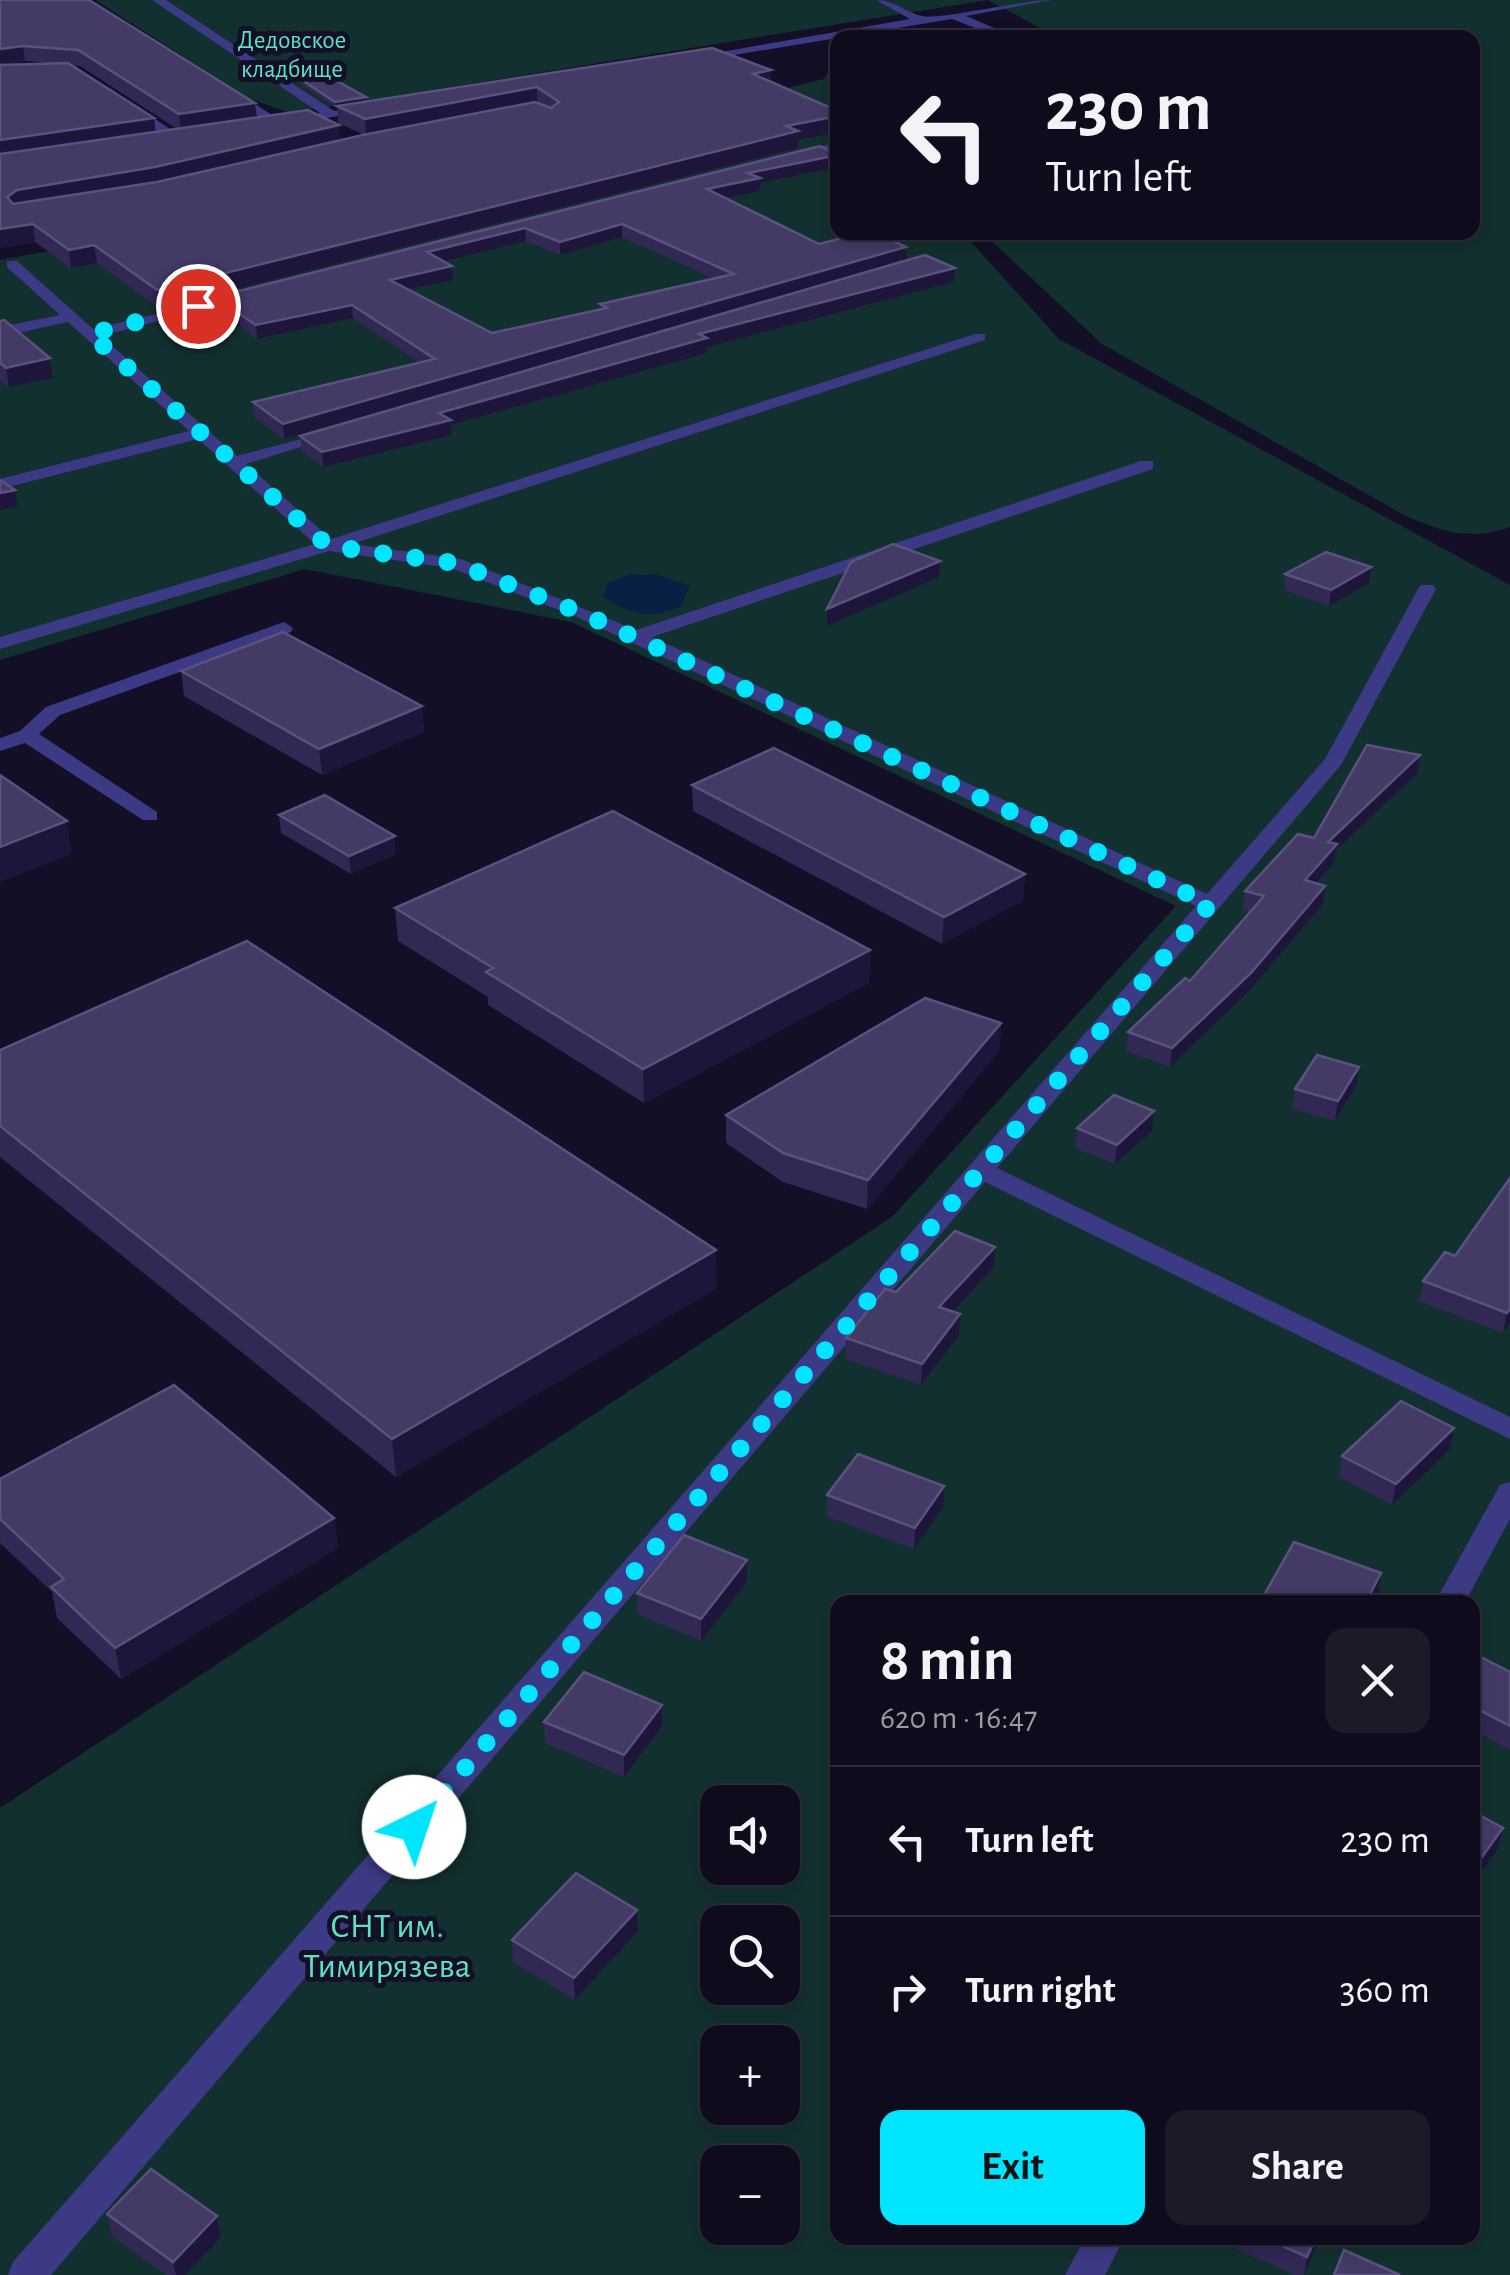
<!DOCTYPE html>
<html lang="en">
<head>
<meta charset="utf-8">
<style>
	body { margin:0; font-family:"Alegreya Sans",sans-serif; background:#1c1929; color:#f1f3f6; height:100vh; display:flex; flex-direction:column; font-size:38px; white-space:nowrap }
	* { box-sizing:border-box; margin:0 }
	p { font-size:32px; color:#9b9ba3 }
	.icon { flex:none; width:55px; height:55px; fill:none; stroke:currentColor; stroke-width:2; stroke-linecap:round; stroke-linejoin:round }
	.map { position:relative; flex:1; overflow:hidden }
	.details { position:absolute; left:830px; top:1595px; width:650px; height:650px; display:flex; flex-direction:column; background:#0e0b1c; border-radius:20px; box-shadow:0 5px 15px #0003,0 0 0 2px #2e2b3b }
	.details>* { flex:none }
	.top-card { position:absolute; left:830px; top:30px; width:650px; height:210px; border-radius:20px; box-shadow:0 5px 15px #0003,0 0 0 2px #2e2b3b; background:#0e0b1c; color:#f1f3f6; overflow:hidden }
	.buttons { position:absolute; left:700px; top:1785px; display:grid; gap:20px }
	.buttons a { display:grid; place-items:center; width:100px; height:100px; border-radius:20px; background:#0e0b1c; box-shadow:0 5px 15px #0003,0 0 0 2px #2e2b3b; font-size:50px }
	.pin { position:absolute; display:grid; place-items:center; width:85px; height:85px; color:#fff; margin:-42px; border:5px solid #fff; border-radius:50%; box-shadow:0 2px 10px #0007 }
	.me { position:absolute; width:110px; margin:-55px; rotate:41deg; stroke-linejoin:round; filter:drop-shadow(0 0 8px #0008) }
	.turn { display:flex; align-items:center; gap:35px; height:210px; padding:0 50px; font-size:45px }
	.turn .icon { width:130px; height:130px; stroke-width:2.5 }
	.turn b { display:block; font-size:70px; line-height:85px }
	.round { display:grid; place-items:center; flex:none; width:105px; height:105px; border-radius:20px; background:#1c1929 }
	.overview { display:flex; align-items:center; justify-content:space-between; height:170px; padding:0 50px }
	h1 { font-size:60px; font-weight:600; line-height:75px }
	.primary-button { display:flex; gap:20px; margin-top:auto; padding:20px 50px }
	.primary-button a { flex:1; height:115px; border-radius:20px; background:#00e5ff; color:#111; font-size:40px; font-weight:600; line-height:115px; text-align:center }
	.primary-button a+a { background:#1c1929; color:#f1f3f6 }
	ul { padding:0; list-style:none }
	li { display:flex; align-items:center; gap:30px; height:150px; padding:0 50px; border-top:2px solid #2e2b3b }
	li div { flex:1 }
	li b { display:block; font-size:38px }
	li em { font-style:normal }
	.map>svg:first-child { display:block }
</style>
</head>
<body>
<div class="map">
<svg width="1510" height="2275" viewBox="0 0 1510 2275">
	<rect width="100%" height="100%" fill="#130f26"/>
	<g fill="#12302f" fill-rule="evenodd">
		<path d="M95,0H1510V527C1467,541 1442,532 1402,514L1102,344L983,233L1472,232V38L1057,37L988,0L290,113L248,98Z"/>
		<path d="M830,70H838V232L963,233L1059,339L1510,585V2275H0V1808L893,1216L1176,906L571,622L305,569L0,660V260L296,206L824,79ZM838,1602H1472V2238H838ZM718,1802H782V1868H718ZM718,1922H782V1988H718ZM718,2042H782V2108H718ZM718,2162H782V2228H718Z"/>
	</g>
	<path fill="#0a1f44" d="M630,574L658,575L690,586L680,607C651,619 627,615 603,596L608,583Z"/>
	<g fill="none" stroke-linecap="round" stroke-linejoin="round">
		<g fill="#3d3a85" fill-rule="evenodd">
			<path d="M152,0H166L334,111L371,106L377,110L288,124V118L320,113Z"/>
			<path d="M876,0C895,0 904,12 922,16C941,20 1020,0 1051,0L966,16L1018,38H1001L952,19L692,62L686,58L910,19Z"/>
			<path d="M227,87L231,88L284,123L274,126L223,94Z"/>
			<path d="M122,102H130L183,138L172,141L122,108Z"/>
			<path d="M838,142V150L793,159L786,155Z"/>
			<path d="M7,261H17L93,329L212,301V307L101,336L237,456L339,429V435L246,464L331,539L975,334H985V340L352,544L461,559L636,630L1141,461H1153V469L652,637L1207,894L1325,759L1418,589L1421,585H1433L1436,589L1341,765L997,1168L1510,1417V1439L985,1182L51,2275H8L13,2262L1196,906L577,617L451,568L329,551L0,649V637L315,544L198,439L0,489V479L189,431L68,322L0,337V327L60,315L7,267Z"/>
			<path d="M284,622L293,628L291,632L60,715L39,734L157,812V820H143L25,743L0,751V738L20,731L46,707Z"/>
			<path d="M1510,1482V1519L1465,1602H1435L1500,1485Z"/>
			<path d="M1085,2238H1124L1105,2275H1065Z"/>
		</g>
	</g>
	<g fill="#312854" fill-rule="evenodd">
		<path d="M0,0L256,118L341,140L364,135L338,123L337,108L303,86L302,80L366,102L712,48L771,70V81L838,111V132L798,140V148L159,308L97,263L71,268L35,242L0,248ZM25,61L49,63L4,65ZM71,65L80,66L177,129L155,132L154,118Z"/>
		<path d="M820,146L760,183V191L725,198L819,244L906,247V260L284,439L254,417L253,402L420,363L353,318L257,339L240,326L197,335L177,321L175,307ZM622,237L714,279L600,304L601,309L492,333L408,290L453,280L452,266L443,261L526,241L560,255Z"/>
		<path d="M955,268L954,282L707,347V353L451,425L452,435L323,467L302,451L300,436Z"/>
		<path d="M0,321L50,358L53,378L9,387L0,380Z"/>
		<path d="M1371,567L1369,583L1329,606L1284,590L1285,574Z"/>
		<path d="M181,671L422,706L424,732L322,775L184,696Z"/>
		<path d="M1420,755L1418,773L1336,850L1334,863L1316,883L1325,886L1323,904L1249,991L1170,1067L1126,1051L1128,1032L1190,981L1251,912L1243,910L1245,891Z"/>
		<path d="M692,785L1025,874L1023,900L942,944L693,811Z"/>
		<path d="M279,815L396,854L351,874L281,833Z"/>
		<path d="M395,908L870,950L869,983L644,1103L488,1005V997L398,941Z"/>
		<path d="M1001,1023L999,1051L867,1209L783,1182L726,1143V1115Z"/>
		<path d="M0,1050L717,1288L396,1477L0,1157Z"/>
		<path d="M1356,1086L1335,1121L1292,1109L1295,1089Z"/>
		<path d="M1154,1111L1152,1131L1115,1164L1075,1148L1077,1128Z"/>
		<path d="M1510,1178V1323L1503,1333L1419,1301L1423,1281L1455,1256Z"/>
		<path d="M995,1247L994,1267L953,1312L959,1335L921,1385L845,1359L846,1338L896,1292Z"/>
		<path d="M1450,1449L1392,1505L1339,1477L1342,1456Z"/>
		<path d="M0,1479L334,1518L338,1548L121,1679L57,1618L52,1592L0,1543Z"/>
		<path d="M827,1495L943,1507L914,1549L826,1516Z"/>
		<path d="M747,1560V1582L701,1641L637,1614V1593Z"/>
		<path d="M1378,1594L1373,1602H1263V1597Z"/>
		<path d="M1472,1653L1510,1672V1750L1472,1730Z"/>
		<path d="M544,1722L662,1726L624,1777L545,1743Z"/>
		<path d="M637,1910L638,1931L575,2000L513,1962L512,1940Z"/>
		<path d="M107,2214L217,2216L221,2237L185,2275H166L112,2236Z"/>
		<path d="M1214,2238H1320L1304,2275H1294Z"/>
	</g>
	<g fill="#1d163a">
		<path d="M23,46L25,61L0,65V49Z"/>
		<path d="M771,70V86L753,74Z"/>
		<path d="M537,87V103L366,136L365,119Z"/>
		<path d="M366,97V103L337,106L336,108L335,102Z"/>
		<path d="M255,103L257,120L181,131L179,114Z"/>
		<path d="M838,116V132L798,140V148L159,308L157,290L786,126Z"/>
		<path d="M154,118L156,135L0,157V140Z"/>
		<path d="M339,125L341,142L9,214L7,197L17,190Z"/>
		<path d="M838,155V167L760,183V191L707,202V189L748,173Z"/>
		<path d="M33,224L35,242L0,248V229Z"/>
		<path d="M622,224V237L560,255V242Z"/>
		<path d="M525,228L526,241L428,265L427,252Z"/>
		<path d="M94,245L97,263L71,268L69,250Z"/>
		<path d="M906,247V260L284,439L283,424Z"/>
		<path d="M452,266L453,280L391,293L390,280Z"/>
		<path d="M955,268L954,282L707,347V353L451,425L452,435L323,467L322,452L439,413L699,334Z"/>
		<path d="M352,305L353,318L257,339L256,325Z"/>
		<path d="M238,313L240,326L197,335L195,322Z"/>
		<path d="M50,358L53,378L9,387L6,368Z"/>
		<path d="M15,490L18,506L0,510V493Z"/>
		<path d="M940,561L939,577L827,626V609Z"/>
		<path d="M1371,567L1369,583L1329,606L1331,590Z"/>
		<path d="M422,706L424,732L322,775L319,749Z"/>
		<path d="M1420,755L1418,773L1336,850L1334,863L1302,899L1305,880L1328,842Z"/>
		<path d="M67,821L72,854L0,882V847Z"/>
		<path d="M395,836L396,854L351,874L349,856Z"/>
		<path d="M1025,874L1023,900L942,944L944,917Z"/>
		<path d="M1325,886L1323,904L1249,991L1170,1067L1172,1048Z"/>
		<path d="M870,950L869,983L644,1103L643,1069Z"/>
		<path d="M1001,1023L999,1051L867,1209L868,1180Z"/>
		<path d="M1359,1067L1356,1086L1335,1121L1338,1101Z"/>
		<path d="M1154,1111L1152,1131L1115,1164L1117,1145Z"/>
		<path d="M995,1247L994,1267L938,1328L939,1307Z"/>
		<path d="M716,1250L717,1288L396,1477L392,1439Z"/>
		<path d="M1510,1309V1323L1503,1333L1507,1313Z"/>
		<path d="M960,1314L959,1335L921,1385L922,1364Z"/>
		<path d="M1454,1428L1450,1449L1392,1505L1396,1484Z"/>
		<path d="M944,1486L943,1507L914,1549L915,1528Z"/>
		<path d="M334,1518L338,1548L121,1679L115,1648Z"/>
		<path d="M747,1560V1582L701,1641V1619Z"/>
		<path d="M1381,1573L1378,1594L1373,1602H1366Z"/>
		<path d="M662,1705V1726L624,1777V1755Z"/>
		<path d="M1503,1828L1498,1849L1472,1885L1476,1865Z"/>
		<path d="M637,1910L638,1931L575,2000L574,1978Z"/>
		<path d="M217,2216L221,2237L185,2275H176L173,2262Z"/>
		<path d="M1316,2238H1320L1304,2275L1307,2257Z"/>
	</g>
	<g fill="#433a66" stroke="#5a527e" stroke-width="2.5" fill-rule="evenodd">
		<path d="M0,0H89L255,103L179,114L78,50L23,46L0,49Z"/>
		<path d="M712,48L771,70L753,74L838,111V116L786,126L798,131L157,290L94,245L69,250L33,224L0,229V154L308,110L339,125L155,167L17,190L7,197L13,204L157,182L363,135L535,102L551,108L559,102L537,87L365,119L337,106Z"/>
		<path d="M68,63L154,118L0,140V65Z"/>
		<path d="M328,76L366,97L335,102L302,80Z"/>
		<path d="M820,146L838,155L748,173L760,178L707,189L819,244L865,232H875L906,247L283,424L253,402L435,359L352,305L256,325L238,313L195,322L175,307ZM622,224L734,274L600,304L607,308L492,333L390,280L452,266L427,252L525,228L560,242Z"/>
		<path d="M925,255L955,268L699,334L707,338L439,413L451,420L322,452L300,436Z"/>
		<path d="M4,320L50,358L6,368L0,363V321Z"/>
		<path d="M0,480L15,490L0,493Z"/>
		<path d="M893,544L940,561L827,609L851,562Z"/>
		<path d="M1326,552L1371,567L1331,590L1285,574Z"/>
		<path d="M283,632L422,706L319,749L181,671Z"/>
		<path d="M1367,745L1420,755L1328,842L1337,844L1305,880L1325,886L1251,973L1172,1048L1128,1032L1185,978L1190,981L1264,896L1245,891L1298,834L1314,838Z"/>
		<path d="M774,748L1025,874L944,917L692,785Z"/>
		<path d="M0,775L67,821L0,847Z"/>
		<path d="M325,795L395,836L349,856L279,815Z"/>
		<path d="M613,811L870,950L643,1069L486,972L493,968L395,908Z"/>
		<path d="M247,941L716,1250L392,1439L0,1126V1050Z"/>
		<path d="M925,998L1001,1023L868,1180L783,1153L726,1115Z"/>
		<path d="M1317,1055L1359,1067L1338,1101L1295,1089Z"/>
		<path d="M1114,1095L1154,1111L1117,1145L1077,1128Z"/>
		<path d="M1510,1178V1309L1507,1313L1423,1281L1445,1252L1455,1256Z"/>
		<path d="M955,1231L995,1247L939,1307L960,1314L922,1364L846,1338L885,1289L896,1292Z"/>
		<path d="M174,1385L334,1518L115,1648L51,1587L64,1579L0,1519V1479Z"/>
		<path d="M1401,1401L1454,1428L1396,1484L1342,1456Z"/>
		<path d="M858,1454L944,1486L915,1528L827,1495Z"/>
		<path d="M684,1535L747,1560L701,1619L637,1593Z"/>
		<path d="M1294,1542L1381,1573L1366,1602H1279L1263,1597Z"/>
		<path d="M1473,1653L1510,1672V1726L1472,1706Z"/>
		<path d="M584,1672L662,1705L624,1755L544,1722Z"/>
		<path d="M1472,1811L1503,1828L1476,1865L1472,1864Z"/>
		<path d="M576,1873L637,1910L574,1978L512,1940Z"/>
		<path d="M151,2169L217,2216L173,2262L107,2214Z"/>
		<path d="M1264,2238H1316L1307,2257Z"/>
		<path d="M1344,2250L1400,2275H1334Z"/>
	</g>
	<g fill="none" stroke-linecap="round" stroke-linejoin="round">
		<path stroke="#00e5ff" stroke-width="18" stroke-dasharray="0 32.4" d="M198,306L90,334L328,546L455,563L584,614L1210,904L414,1827"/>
	</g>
	<g text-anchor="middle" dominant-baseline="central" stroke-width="10" stroke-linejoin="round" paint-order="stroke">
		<g font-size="25" fill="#5fe0c0" stroke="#130f26">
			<text x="292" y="40">Дедовское<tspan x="292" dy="29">кладбище</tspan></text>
		</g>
		<g font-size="35" fill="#5fe0c0" stroke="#130f26">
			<text x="387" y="1926">СНТ им.<tspan x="387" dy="40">Тимирязева</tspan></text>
		</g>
	</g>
</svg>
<div class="buttons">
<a><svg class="icon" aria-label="sound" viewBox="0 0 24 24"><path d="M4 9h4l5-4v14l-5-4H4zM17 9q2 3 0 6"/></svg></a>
<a><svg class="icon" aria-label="search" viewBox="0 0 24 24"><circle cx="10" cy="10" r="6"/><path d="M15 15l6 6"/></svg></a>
<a>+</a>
<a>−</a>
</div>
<div class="pin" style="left:198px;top:306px;background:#d93025"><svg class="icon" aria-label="arrive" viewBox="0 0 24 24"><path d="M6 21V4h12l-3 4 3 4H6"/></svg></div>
<svg class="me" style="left:414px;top:1827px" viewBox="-20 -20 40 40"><circle r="19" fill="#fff"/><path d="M0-13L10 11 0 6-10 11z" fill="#00e5ff"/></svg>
<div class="top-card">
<div class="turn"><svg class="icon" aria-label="left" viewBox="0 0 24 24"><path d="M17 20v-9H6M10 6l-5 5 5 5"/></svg><div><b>230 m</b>Turn left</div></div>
</div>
<section class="details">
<div class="overview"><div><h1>8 min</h1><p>620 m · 16:47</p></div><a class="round"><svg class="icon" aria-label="close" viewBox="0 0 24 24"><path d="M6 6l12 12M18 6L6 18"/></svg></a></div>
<ul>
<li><svg class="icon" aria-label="left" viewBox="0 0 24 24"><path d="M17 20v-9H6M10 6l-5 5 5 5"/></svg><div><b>Turn left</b></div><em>230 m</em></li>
<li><svg class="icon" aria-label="right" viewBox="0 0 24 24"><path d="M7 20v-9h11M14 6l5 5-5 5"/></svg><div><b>Turn right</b></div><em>360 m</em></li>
</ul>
<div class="primary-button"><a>Exit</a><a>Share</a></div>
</section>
</div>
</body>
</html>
